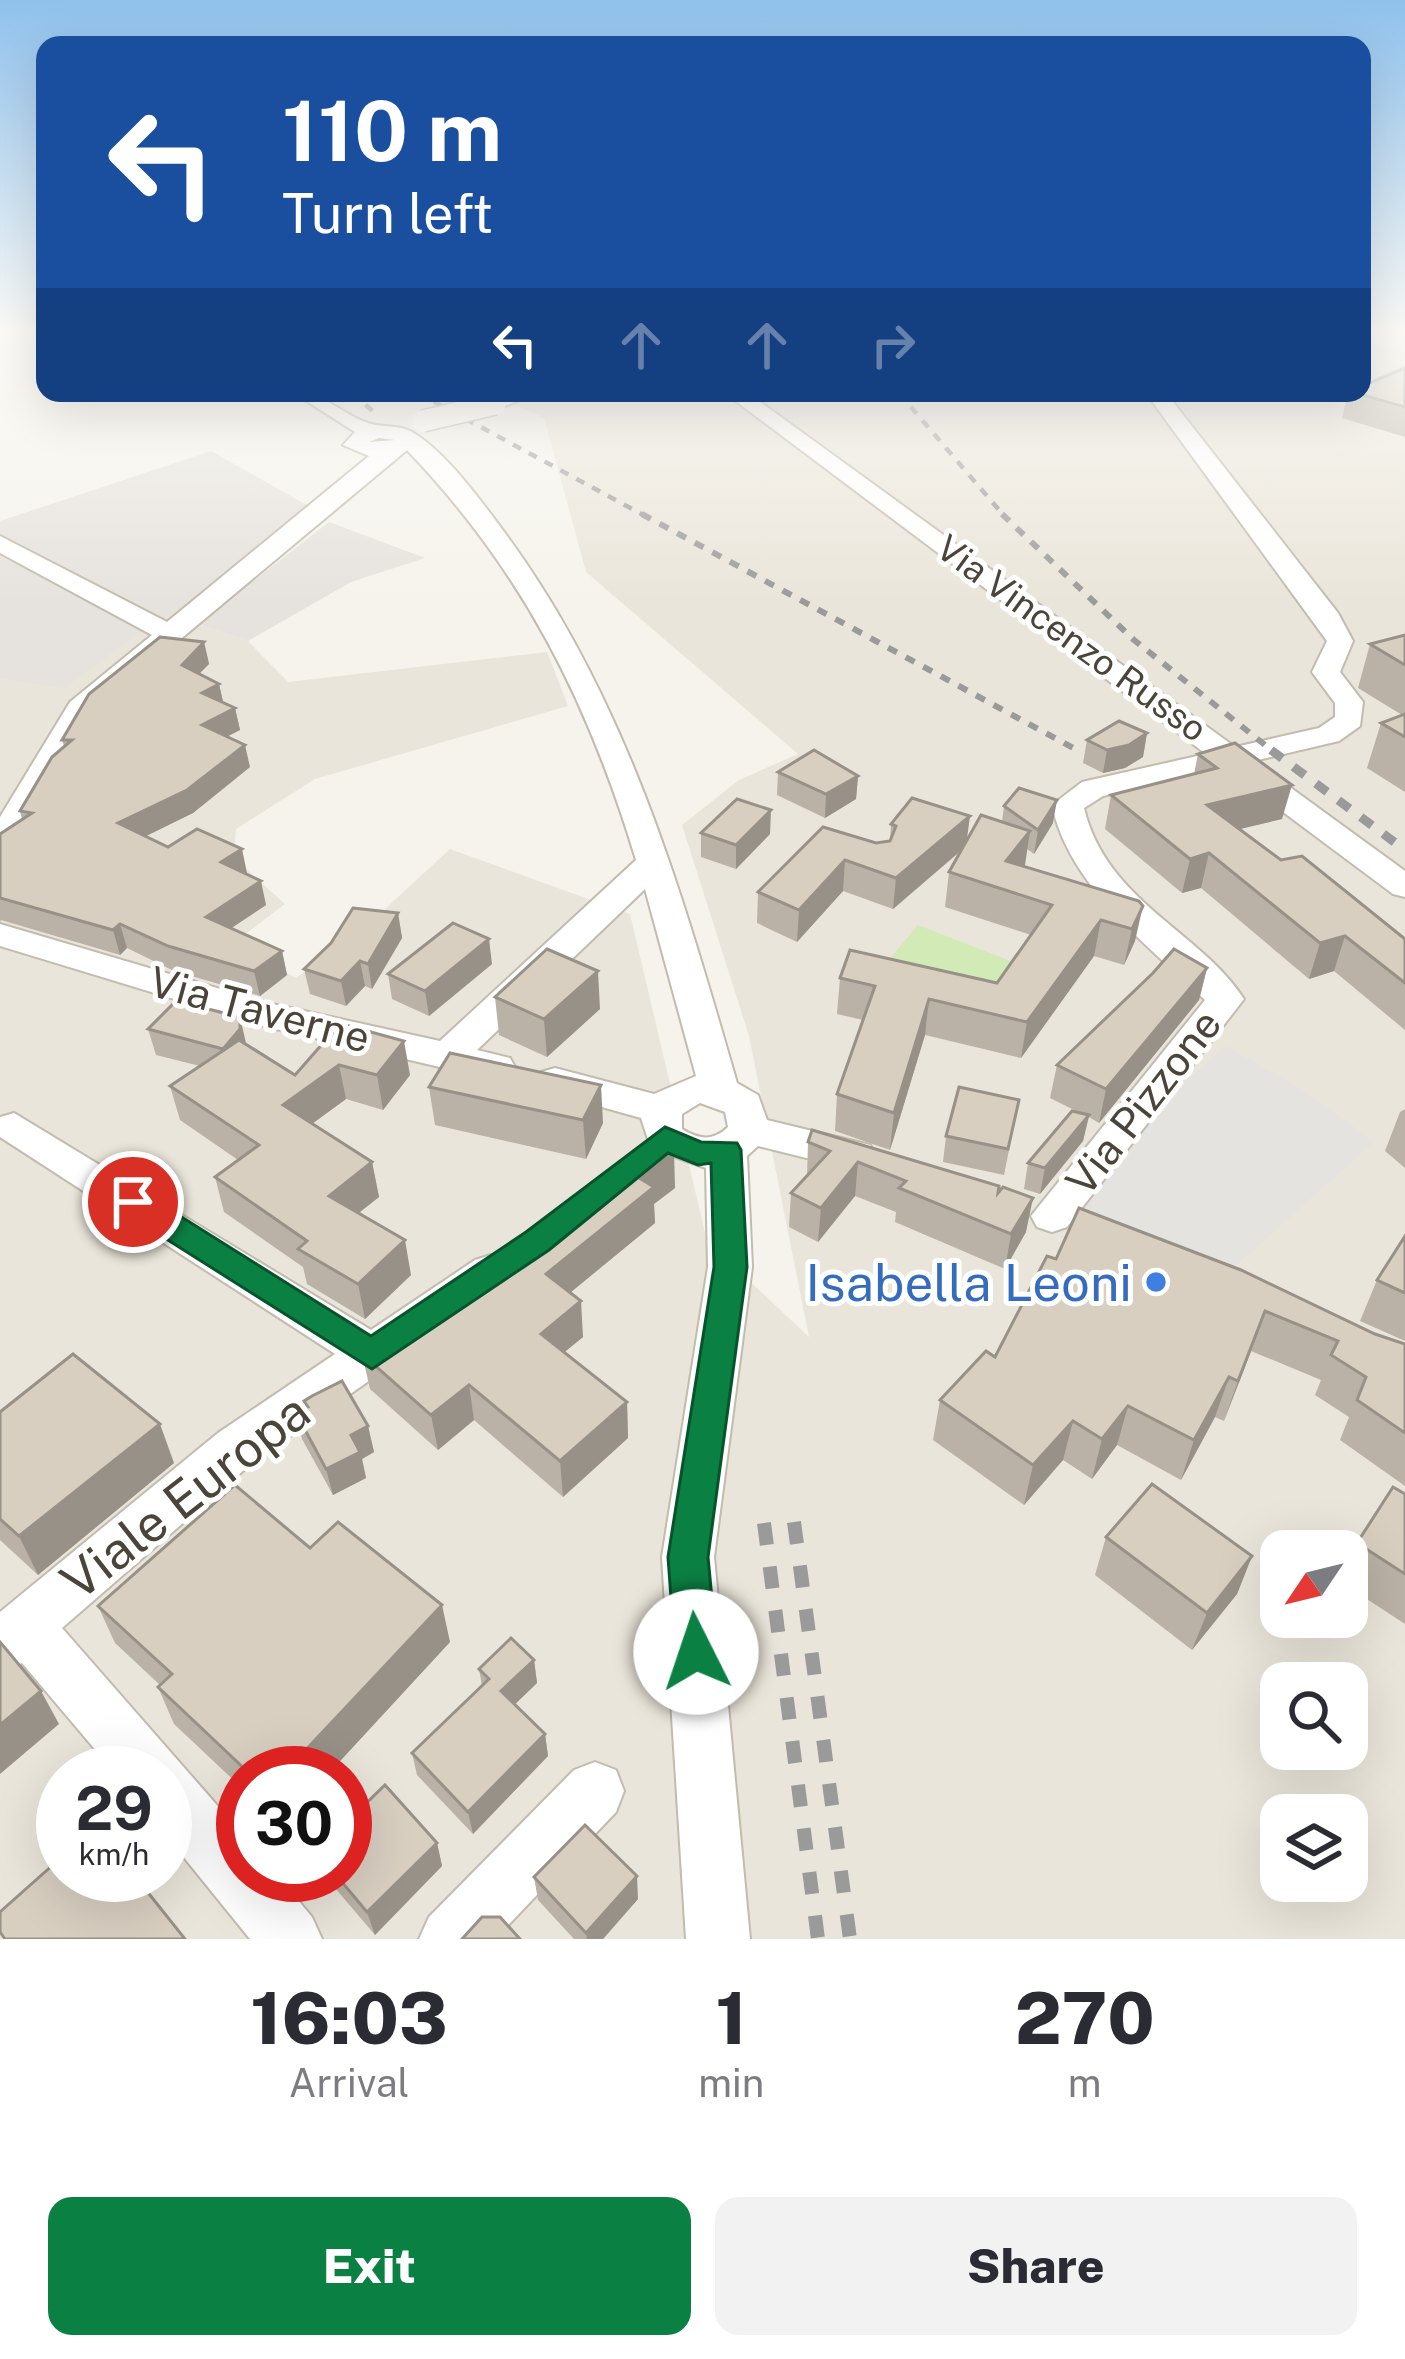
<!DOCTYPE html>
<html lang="en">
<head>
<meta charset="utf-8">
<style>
	body { margin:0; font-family:"Public Sans",sans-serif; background:#f2f2f3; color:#2b2b33; height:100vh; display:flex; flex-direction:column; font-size:45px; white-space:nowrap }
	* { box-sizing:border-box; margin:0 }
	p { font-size:39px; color:#7c7c81 }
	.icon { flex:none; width:66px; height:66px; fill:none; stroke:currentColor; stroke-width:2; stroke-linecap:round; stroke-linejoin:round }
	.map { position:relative; height:1939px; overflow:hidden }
	.drawer { display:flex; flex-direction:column; background:#fff; flex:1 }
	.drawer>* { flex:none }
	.guide { position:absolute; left:36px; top:36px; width:1335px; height:366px; border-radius:24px; box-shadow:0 12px 48px #0002; background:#1a4fa0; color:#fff; overflow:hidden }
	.needle { width:78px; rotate:235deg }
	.buttons { position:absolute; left:1260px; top:1530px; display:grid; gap:24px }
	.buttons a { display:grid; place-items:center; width:108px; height:108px; border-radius:24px; background:#fff; box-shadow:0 12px 48px #0002; font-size:60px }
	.speed { position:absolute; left:36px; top:1746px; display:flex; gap:24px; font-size:60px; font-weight:700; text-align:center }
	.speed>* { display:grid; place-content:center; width:156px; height:156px; border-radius:50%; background:#fff; box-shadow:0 12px 48px #0002; line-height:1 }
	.speed small { font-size:30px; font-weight:400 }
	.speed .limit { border:18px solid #d22; background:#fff; color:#111 }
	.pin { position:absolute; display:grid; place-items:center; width:102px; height:102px; color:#fff; margin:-51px; border:6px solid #fff; border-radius:50%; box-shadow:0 3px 12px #0007 }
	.me { position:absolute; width:132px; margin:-66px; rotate:356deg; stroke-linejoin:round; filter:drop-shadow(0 0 9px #0008) }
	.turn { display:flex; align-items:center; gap:42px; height:252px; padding:0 48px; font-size:54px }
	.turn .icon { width:156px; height:156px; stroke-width:2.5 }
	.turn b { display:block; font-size:84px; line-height:102px }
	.lanes { display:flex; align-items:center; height:114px; padding:0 48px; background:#0003; justify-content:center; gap:60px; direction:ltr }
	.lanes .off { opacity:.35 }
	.eta { display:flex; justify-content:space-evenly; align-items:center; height:204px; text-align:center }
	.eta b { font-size:72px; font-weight:800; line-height:84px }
	.action { display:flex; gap:24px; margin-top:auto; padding:24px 48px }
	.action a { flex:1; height:138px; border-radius:24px; background:#0b8043; color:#fff; font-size:48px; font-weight:800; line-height:138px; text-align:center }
	.action a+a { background:#f2f2f3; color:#2b2b33 }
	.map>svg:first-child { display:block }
</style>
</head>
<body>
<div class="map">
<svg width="1405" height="1939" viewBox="0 0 1405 1939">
	<rect width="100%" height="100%" fill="#f6f3ec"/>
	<path fill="#eae5da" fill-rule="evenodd" d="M1362,332H1405V1939H0V678L145,629L198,624L248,641L288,682L547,652L568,706L315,779L236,829L234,858L285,904L232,944L296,978L373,920L450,849L630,914L707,1241L809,1337L749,1036L682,825L739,780L798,754L586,572L544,418L489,393H1362ZM1281,1551H1347V1617H1281ZM1281,1683H1347V1749H1281ZM63,1773H165V1875H63ZM243,1773H345V1875H243ZM1281,1815H1347V1881H1281Z"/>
	<g fill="#e6e2dd">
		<path d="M211,451L312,508L164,624L0,537V521Z"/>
		<path d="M329,522L425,558L351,582L248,641L198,624Z"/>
		<path d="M0,556L145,629L64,688L0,678Z"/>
	</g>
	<path fill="#d2eab5" d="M918,925L1018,964L992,1003L878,973Z"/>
	<path fill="#e5e3e0" d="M1226,1046L1306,1092L1374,1142L1231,1270L1091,1215L1080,1199L1133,1125Z"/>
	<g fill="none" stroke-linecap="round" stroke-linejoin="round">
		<defs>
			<g id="minor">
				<path d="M294,393C326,393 339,413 368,423C382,428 399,424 412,432C444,451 476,494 499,525C625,692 680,886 737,1083L758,1095L767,1120L870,1145L876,1155L870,1165L855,1170L758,1146L747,1156L752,1267L714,1557L750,1939H686L662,1557L708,1267L706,1168L651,1148L641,1118L541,1090L535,1081L541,1072L555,1068L654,1094L696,1076L645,889L477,1050L510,1058L515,1067L510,1076L496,1080L263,1026L0,946V924L268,1003L440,1041L636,860C588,701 523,571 407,450L92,713L16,844L0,854V817L70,702L152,635L0,553V536L167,622L369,456L343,445L355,432ZM379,438L395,440L369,442ZM700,1103L725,1112L728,1127C713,1141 700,1140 682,1129V1114Z"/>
				<path d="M508,393H537L495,410L485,404Z"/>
				<path d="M725,393H748L1235,747L1319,728L1335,717V703L1312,672L1327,641L1146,393H1166L1338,613L1353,641L1340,672L1363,702L1360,726L1339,741L1254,761L1405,871V897L1393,894L1224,768L1103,796L1084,808C1106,901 1200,931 1244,999L1067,1227L1052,1232L1037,1227L1031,1216L1205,1000C1148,945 1069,886 1052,805L1082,782L1206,754Z"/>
				<path d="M14,1113L371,1330L475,1260L491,1255L507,1260L513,1272L507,1284L252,1463L62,1628L243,1835V1875H277L312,1917L322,1939H250L165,1834V1773H115L22,1663L0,1673V1612L218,1433L335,1354L0,1137V1117Z"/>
				<path d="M595,1762L616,1770L624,1791L616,1812L495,1939H419L429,1917L574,1770Z"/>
			</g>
		</defs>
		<use href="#minor" stroke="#c2bbae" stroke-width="4"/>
		<use href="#minor" fill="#fff" fill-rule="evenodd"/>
		<g stroke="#9a9a9a" stroke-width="4.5" stroke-dasharray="9 9" stroke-linecap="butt">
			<path d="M352,393L375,413"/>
			<path d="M418,393L647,517"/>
			<path d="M899,393L1005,517"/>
		</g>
		<g stroke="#9a9a9a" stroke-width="6" stroke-dasharray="10 10" stroke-linecap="butt">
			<path d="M642,514L1075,749"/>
			<path d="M1002,514L1134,640L1275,753"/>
		</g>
		<path stroke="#9a9a9a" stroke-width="9" stroke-dasharray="14 14" stroke-linecap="butt" d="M1271,750L1405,850"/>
		<g stroke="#9a9a9a" stroke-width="14" stroke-dasharray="22 22" stroke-linecap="butt">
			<path d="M794,1522L850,1939"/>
			<path d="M764,1523L818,1939"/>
		</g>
		<defs>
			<path id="minor-bridge" d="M423,421L495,404"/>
		</defs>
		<use href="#minor-bridge" stroke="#c2bbae" stroke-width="24" stroke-linecap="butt"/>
		<use href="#minor-bridge" stroke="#fff" stroke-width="21"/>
	</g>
	<g fill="#bab2a6">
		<path d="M1405,368V437L1342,418L1348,393H1362Z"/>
		<path d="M1405,635V792L1367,768L1381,723L1402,715L1358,688L1370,644Z"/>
		<path d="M204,642L209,664L199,674L219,684L223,702L235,708L240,730L227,736L250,767L193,813L145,836L168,847L247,873L245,874L266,905L231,928L282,951L287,975L260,996L174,971L127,948L120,955L1,920L0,922V834L22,819L20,811L64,746L62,740Z"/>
		<path d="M1147,733L1143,757L1125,768L1103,773L1083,763L1087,740Z"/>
		<path d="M1198,754L1282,819L1239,829L1281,860L1405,939V1030L1334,971L1309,979L1201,888L1182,893L1105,829L1111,795L1194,774Z"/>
		<path d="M778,772L858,776L856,799L825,818L777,795Z"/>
		<path d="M1004,806L1053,823L1034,854L1027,849L1024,866L1139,901L1135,941L1124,965L1094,956L1021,1058L925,1035L890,1150L835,1131L837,1094L863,1020L837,1014L840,978L997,983L1031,935L945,907L949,872L962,850L893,909L843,891L797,942L757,923L758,892L876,843L890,841L891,824L966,841L1002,822Z"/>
		<path d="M701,833L770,834L736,869L701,857Z"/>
		<path d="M398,913L402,938L372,989L365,986L346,1006L310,994L304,969Z"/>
		<path d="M492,964L429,1016L392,999L388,974Z"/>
		<path d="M1207,968L1199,1000L1099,1123L1089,1117L1083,1141L1040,1194L1024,1189L1028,1163L1080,1113L1050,1098L1057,1065Z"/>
		<path d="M495,997L600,1009L547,1057L499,1035Z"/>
		<path d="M148,1029L246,1044L295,1075L332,1033L410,1075L383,1110L346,1099L312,1124L372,1162L379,1197L358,1213L411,1275L365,1319L307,1284L303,1267L224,1212L215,1177L238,1160L180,1120L170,1086L200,1066L156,1055Z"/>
		<path d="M429,1087L603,1123L586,1159L435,1125Z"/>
		<path d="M1019,1100L1004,1175L943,1162L946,1136Z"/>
		<path d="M1405,1109V1168L1385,1151L1400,1112Z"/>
		<path d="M808,1142L998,1192L1026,1232L1005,1269L895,1222L896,1212L855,1196L818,1242L789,1227L791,1193L807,1176Z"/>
		<path d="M675,1188L654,1204L655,1223L570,1293L583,1337L564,1352L627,1402L628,1438L563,1497L474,1420L438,1450L370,1389L362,1354Z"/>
		<path d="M1405,1236V1341L1360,1321L1377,1280Z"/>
		<path d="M1056,1259L1375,1334L1405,1344V1486L1340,1440L1349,1417L1315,1395L1321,1380L1251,1351L1224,1421L1215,1417L1181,1480L1117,1445L1092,1479L1063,1460L1024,1505L933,1440L940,1400L995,1357Z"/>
		<path d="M304,1401L368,1426L374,1452L362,1459L366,1478L333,1495L302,1439L296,1413L306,1408Z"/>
		<path d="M0,1412L174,1463L38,1575L0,1540Z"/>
		<path d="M1405,1494V1624L1347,1586V1564L1357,1543Z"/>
		<path d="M1106,1537L1252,1556L1237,1594L1192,1650L1095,1575Z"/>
		<path d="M310,1548L450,1642L329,1773H243V1789L174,1724L158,1687L160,1685L115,1643L98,1606Z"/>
		<path d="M534,1660L537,1683L515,1704L545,1734L548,1756L473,1834L417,1775L412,1753L482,1686L479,1669Z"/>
		<path d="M437,1843L442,1866L375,1935L324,1875H345Z"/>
		<path d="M534,1877L638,1899L603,1939H574L538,1900Z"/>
	</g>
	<g fill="#979187">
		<path d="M204,642L209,664L187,686L182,665Z"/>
		<path d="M219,684L224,706L202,693Z"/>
		<path d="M235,708L240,730L207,747L202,725Z"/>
		<path d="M1147,733L1143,757L1125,768L1103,773L1107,750Z"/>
		<path d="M245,745L250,767L193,813L124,847L118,823Z"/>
		<path d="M858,776L856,799L825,818L826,794Z"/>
		<path d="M1292,785L1282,819L1198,839L1207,805Z"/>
		<path d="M1057,800L1053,823L1034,854L1038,830Z"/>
		<path d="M771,810L770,834L736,869V845Z"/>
		<path d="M970,816L966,846L893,909L896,878Z"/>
		<path d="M1030,831L1025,865L1005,890L1006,861Z"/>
		<path d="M242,849L247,873L226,886L221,862Z"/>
		<path d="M1209,853L1201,888L1182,893L1190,859Z"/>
		<path d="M845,860L843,891L797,942L799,910Z"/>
		<path d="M261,881L266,905L212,941L206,917Z"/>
		<path d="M1143,906L1135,941L1124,965L1132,929Z"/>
		<path d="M398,913L402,938L372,989L368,964Z"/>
		<path d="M1101,920L1094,956L1021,1058L1027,1022Z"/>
		<path d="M120,924L127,948L120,955L113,930Z"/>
		<path d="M1345,936L1334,971L1309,979L1320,943Z"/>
		<path d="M489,939L492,964L429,1016L425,991Z"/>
		<path d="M282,951L287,975L260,996L254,971Z"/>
		<path d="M360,961L365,986L346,1006L341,981Z"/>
		<path d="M1207,968L1199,1000L1099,1123L1106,1089Z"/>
		<path d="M598,971L600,1009L547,1057L544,1019Z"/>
		<path d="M929,999L925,1035L890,1150L894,1113Z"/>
		<path d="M240,1017L246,1043V1055L229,1074L223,1049Z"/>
		<path d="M404,1041L410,1075L383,1110L377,1075Z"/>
		<path d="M339,1065L346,1099L291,1139L283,1105Z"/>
		<path d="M601,1085L603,1123L586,1159L583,1120Z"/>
		<path d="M1089,1115L1083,1141L1040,1194L1045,1168Z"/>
		<path d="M674,1152L675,1188L654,1204L655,1223L549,1310L546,1274L641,1179Z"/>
		<path d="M372,1162L379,1197L336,1231L329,1196Z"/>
		<path d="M858,1162L855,1196L818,1242L821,1208Z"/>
		<path d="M1033,1198L1026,1232L1005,1269L1011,1234Z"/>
		<path d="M405,1240L411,1275L365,1319L358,1284Z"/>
		<path d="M581,1301L583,1337L544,1369L541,1334Z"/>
		<path d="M1265,1311L1251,1351L1224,1421L1238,1381Z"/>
		<path d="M1229,1377L1215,1417L1181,1480L1194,1440Z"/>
		<path d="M469,1385L474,1420L438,1450L431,1415Z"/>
		<path d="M627,1402L628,1438L563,1497L560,1461Z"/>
		<path d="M1128,1406L1117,1445L1092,1479L1102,1439Z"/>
		<path d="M1073,1421L1063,1460L1024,1505L1033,1465Z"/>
		<path d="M160,1424L174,1463L38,1575L19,1536Z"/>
		<path d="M368,1426L374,1452L362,1459L366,1478L333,1495L326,1469L351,1435Z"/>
		<path d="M1252,1556L1237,1594L1192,1650L1207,1613Z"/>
		<path d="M442,1605L450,1642L329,1773H284Z"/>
		<path d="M534,1660L537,1683L505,1714L501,1691Z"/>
		<path d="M41,1691L59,1724L0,1774V1725Z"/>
		<path d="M545,1734L548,1756L473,1834L468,1812Z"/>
		<path d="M437,1843L442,1866L375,1935L367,1912Z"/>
		<path d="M637,1876L638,1899L603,1939H587L586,1933Z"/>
	</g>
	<g fill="#d8cfc1" stroke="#979187" stroke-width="3">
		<path d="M1405,368V407L1356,393H1362V386Z"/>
		<path d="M1405,635V665L1370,644Z"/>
		<path d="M160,637L204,642L182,665L219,684L202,693L235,708L202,725L245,745L187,790L118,823L168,847L197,829L242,849L221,862L261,881L206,917L282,951L254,971L168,946L120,924L113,930L0,898V834L32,813L20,811L52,757L72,740H62L89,694Z"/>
		<path d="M1405,714V737L1381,723Z"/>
		<path d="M1119,721L1147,733L1129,745L1107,750L1087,740Z"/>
		<path d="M1235,743L1292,785L1207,805L1281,860L1302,856L1405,939V983L1345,936L1320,943L1209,853L1190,859L1111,795L1217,768L1198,754Z"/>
		<path d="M814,750L858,776L826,794L778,772Z"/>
		<path d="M1019,788L1057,800L1038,830L1004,806Z"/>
		<path d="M912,798L970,816L896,878L845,860L799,910L758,892L823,827L876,843L890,841L896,826L891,824Z"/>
		<path d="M737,799L771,810L736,845L701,833Z"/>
		<path d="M981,815L1030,831L1006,861L1139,901L1143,906L1132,929L1101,920L1027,1022L929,999L894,1113L837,1094L875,986L840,978L850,950L997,983L1052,905L949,872Z"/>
		<path d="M353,908L398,913L368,964L360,961L341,981L304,969L331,943Z"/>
		<path d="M453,923L489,939L425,991L388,974Z"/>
		<path d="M547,949L598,971L544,1019L495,997Z"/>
		<path d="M1174,949L1207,968L1106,1089L1057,1065L1153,973Z"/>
		<path d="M176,1001L240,1017V1029L223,1049L148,1029Z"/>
		<path d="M349,1026L404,1041L377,1075L339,1065L283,1105L372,1162L329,1196L405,1240L358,1284L298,1249L307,1241L215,1177L259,1145L170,1086L239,1040L295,1075L332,1033L345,1036Z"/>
		<path d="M450,1053L601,1085L583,1120L429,1087Z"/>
		<path d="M959,1087L1019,1100L1008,1149L946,1136Z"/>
		<path d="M1072,1111L1089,1115L1045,1168L1028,1163Z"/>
		<path d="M812,1130L999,1186L998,1193L1003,1187L1033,1198L1011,1234L899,1188L906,1181L858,1162L821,1208L791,1193L830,1151L808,1142Z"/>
		<path d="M654,1139L674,1152L641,1179L654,1187L546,1274L581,1301L541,1334L627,1402L560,1461L469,1385L431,1415L362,1354L424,1308L432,1315Z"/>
		<path d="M1079,1208L1241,1270L1375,1334L1405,1344V1433L1357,1400L1366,1377L1331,1355L1338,1341L1265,1311L1238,1381L1229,1377L1194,1440L1128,1406L1102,1439L1073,1421L1033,1465L940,1400L986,1351L995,1357L1047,1256L1056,1259Z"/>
		<path d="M1405,1236V1293L1377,1280Z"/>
		<path d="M73,1354L160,1424L19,1536L0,1519V1412Z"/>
		<path d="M342,1381L368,1426L351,1435L360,1452L326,1469L296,1413L308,1407L304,1401L312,1396Z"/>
		<path d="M1152,1484L1252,1556L1207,1613L1106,1537Z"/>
		<path d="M235,1485L310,1548L338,1522L442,1605L284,1773H249L158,1687L172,1674L98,1606Z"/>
		<path d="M1393,1487L1405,1494V1574L1357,1543Z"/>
		<path d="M511,1638L534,1660L501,1691L545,1734L468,1812L412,1753L489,1679L479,1669Z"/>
		<path d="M0,1642L41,1691L0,1725Z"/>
		<path d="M385,1785L437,1843L367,1912L336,1875H345V1824Z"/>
		<path d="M585,1825L637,1876L586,1933L534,1877Z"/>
		<path d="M63,1856V1875H134L185,1939H5L0,1932V1912Z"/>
		<path d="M482,1917H500L520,1939H462Z"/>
	</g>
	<linearGradient id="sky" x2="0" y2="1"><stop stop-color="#8fc1ec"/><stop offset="0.55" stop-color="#fbfaf6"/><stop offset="1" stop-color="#fbfaf6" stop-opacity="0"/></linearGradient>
	<rect width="1405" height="603" fill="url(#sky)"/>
	<path fill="#0b8043" stroke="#07532c" stroke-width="3" d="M665,1127L701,1142L737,1143L741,1150L747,1267L708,1557L717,1652L710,1667L696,1672L681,1667L675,1652L668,1557L714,1267L711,1163L698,1165L668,1153L549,1250L372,1369L122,1211L117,1202L122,1194H145L371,1336L526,1232Z"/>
	<circle fill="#3f7fe0" stroke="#fff" stroke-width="4.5" cx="1156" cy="1282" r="12"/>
	<g text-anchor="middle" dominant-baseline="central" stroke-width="10" stroke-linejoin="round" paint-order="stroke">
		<g font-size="36" fill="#4b4439" stroke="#fff">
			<text transform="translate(1072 638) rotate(36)">Via Vincenzo Russo</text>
		</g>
		<g font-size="42" fill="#4b4439" stroke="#fff">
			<text transform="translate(260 1009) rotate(15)">Via Taverne</text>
			<text transform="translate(1143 1102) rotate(-52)">Via Pizzone</text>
		</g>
		<g font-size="51" fill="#366cbe" stroke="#fff" text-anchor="end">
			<text x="1132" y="1282">Isabella Leoni</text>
		</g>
		<g font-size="51" fill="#4b4439" stroke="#fff">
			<text transform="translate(185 1496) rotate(-38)">Viale Europa</text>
		</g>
	</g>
</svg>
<div class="buttons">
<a><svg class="needle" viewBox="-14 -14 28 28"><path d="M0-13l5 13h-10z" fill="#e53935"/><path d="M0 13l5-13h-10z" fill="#7c7c81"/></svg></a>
<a><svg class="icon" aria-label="search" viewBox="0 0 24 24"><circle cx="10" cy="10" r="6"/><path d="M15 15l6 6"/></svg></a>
<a><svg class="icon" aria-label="layers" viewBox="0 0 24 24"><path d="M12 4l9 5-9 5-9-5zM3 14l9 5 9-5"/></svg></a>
</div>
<div class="speed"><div>29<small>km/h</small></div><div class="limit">30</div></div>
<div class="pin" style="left:133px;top:1202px;background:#d93025"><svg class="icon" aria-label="arrive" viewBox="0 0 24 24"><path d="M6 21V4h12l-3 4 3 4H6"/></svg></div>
<svg class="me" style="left:696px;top:1652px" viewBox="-20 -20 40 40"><circle r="19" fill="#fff"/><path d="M0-13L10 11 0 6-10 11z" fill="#0b8043"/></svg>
<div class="guide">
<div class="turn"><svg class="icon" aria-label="left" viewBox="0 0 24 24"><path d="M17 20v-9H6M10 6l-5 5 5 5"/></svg><div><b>110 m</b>Turn left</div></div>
<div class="lanes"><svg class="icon" aria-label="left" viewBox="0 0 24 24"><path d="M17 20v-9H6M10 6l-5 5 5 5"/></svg><svg class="icon off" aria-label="ahead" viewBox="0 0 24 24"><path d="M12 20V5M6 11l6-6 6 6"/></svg><svg class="icon off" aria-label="ahead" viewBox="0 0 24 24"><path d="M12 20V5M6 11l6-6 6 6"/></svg><svg class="icon off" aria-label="right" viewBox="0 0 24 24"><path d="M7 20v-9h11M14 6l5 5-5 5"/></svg></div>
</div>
</div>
<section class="drawer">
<div class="eta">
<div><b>16:03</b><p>Arrival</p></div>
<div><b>1</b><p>min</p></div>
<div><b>270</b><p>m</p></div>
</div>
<div class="action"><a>Exit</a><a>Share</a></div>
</section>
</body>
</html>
